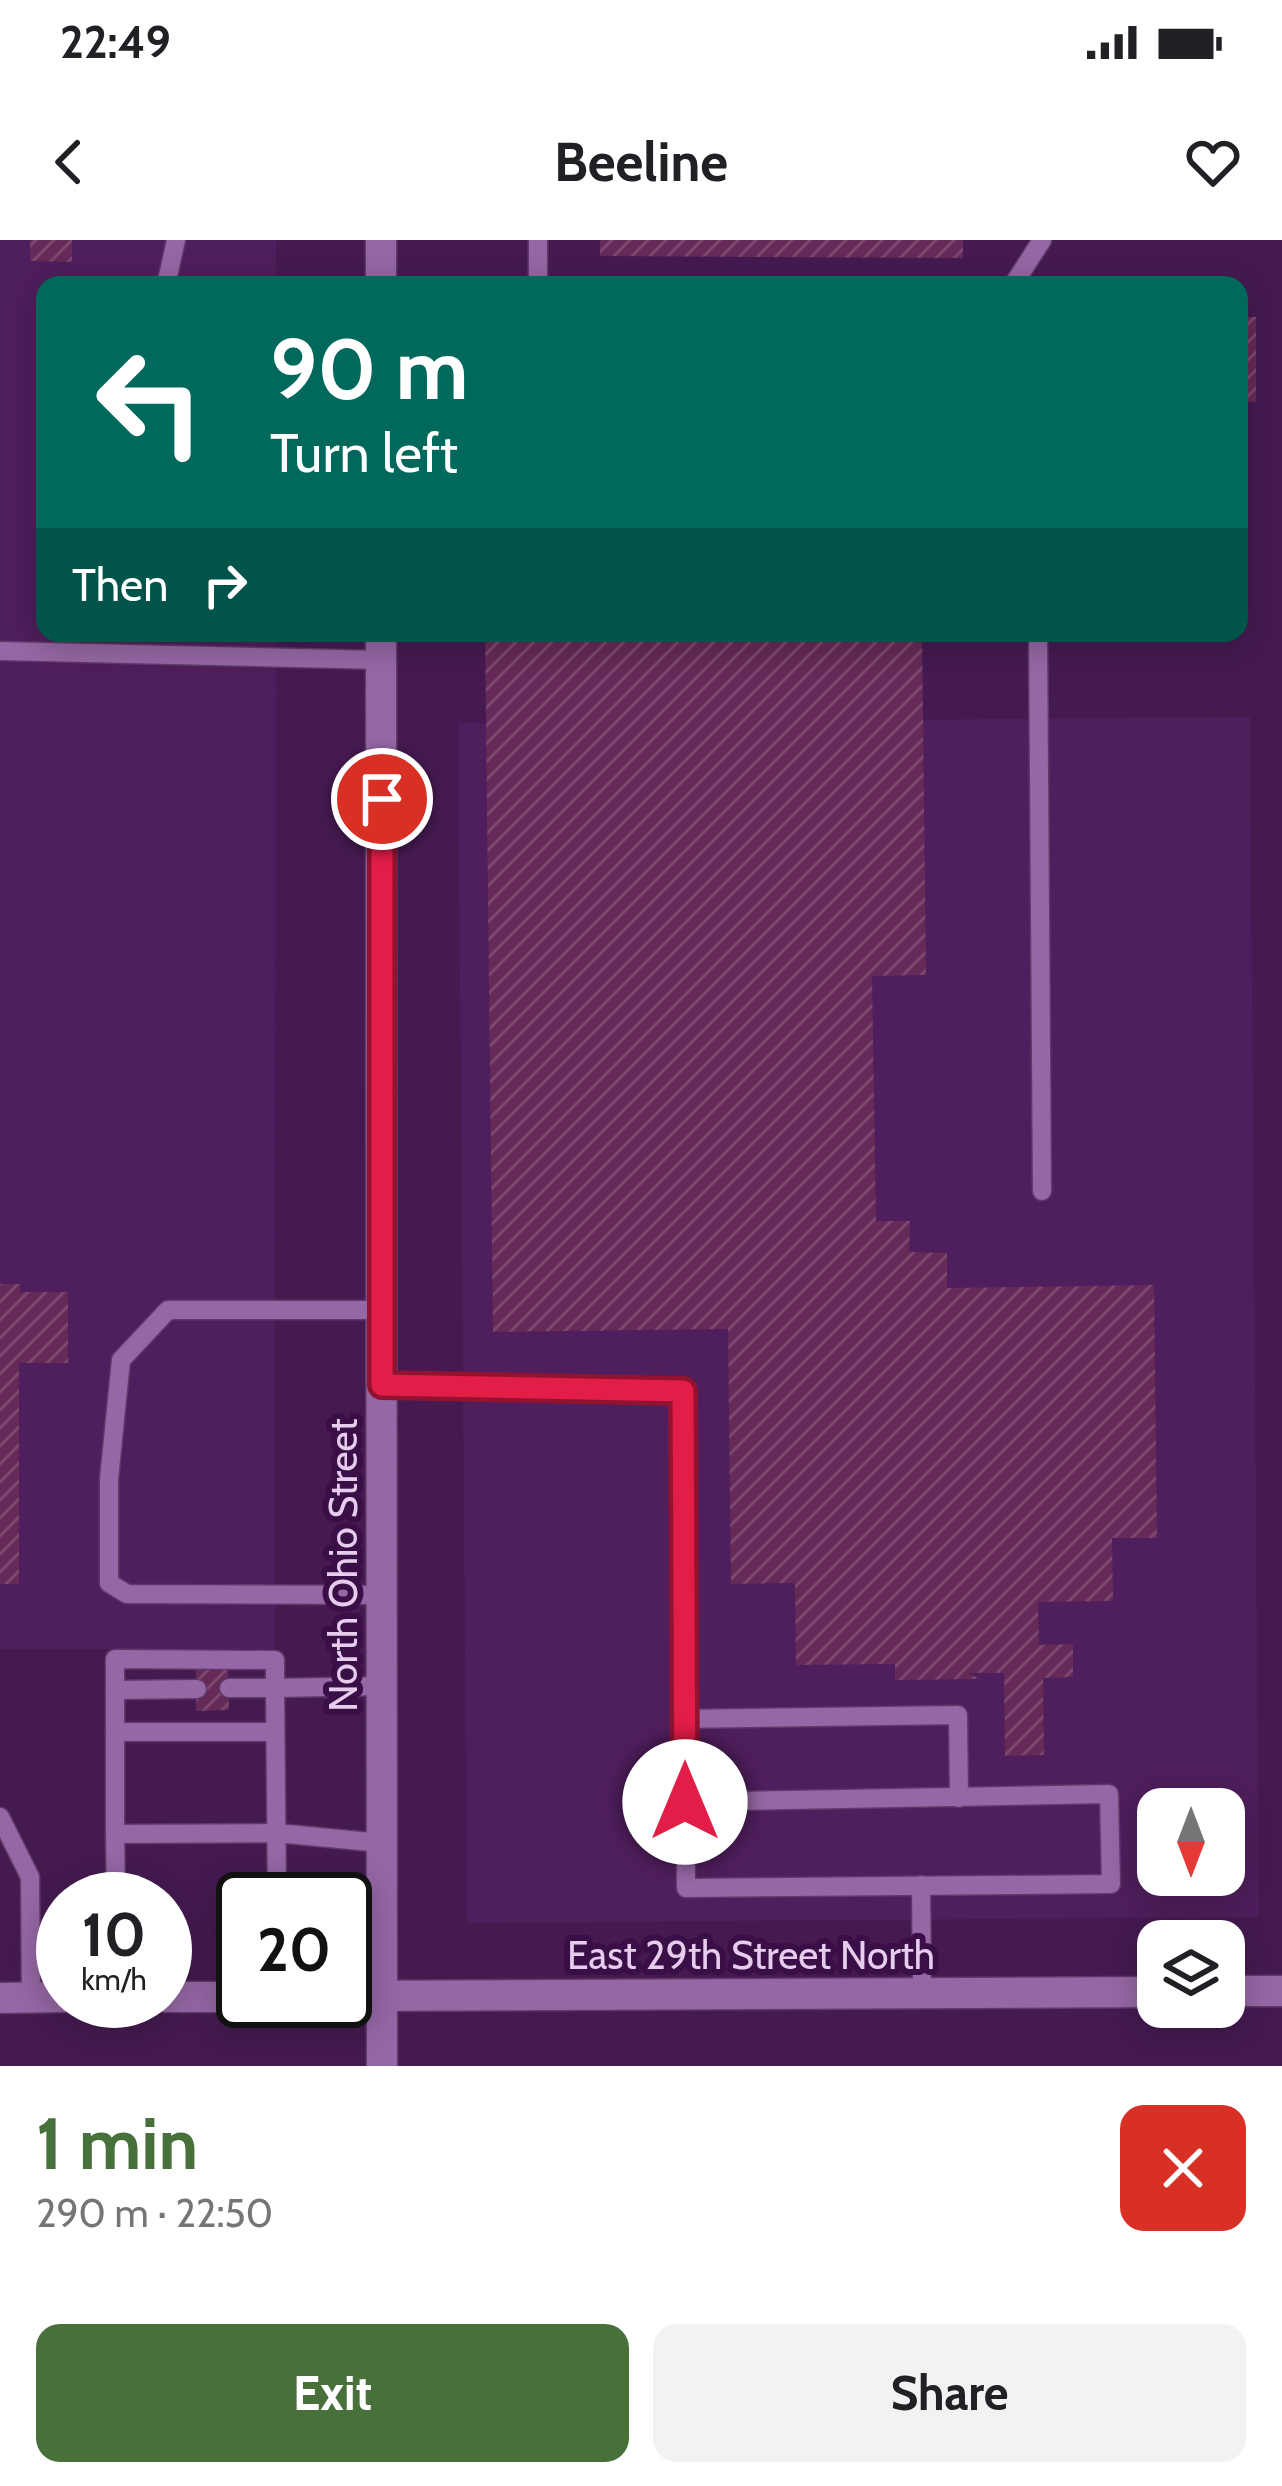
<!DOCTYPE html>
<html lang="en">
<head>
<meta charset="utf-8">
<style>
	body { margin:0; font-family:Cabin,sans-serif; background:#f2f2f2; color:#202124; height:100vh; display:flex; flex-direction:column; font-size:45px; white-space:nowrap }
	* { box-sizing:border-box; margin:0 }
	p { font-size:39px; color:#757577 }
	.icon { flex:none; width:66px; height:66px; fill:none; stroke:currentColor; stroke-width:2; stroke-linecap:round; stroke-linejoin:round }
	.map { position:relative; height:1826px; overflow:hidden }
	.panel { display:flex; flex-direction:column; background:#fff; flex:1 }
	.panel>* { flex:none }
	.guide { position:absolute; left:36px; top:36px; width:1212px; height:366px; border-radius:24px; box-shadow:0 6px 30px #0003; background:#00695c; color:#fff; overflow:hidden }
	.needle { width:78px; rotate:180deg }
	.controls { position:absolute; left:1137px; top:1548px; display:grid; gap:24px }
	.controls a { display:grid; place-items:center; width:108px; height:108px; border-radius:24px; background:#fff; box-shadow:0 6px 30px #0003; font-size:60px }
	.speed { position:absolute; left:36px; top:1632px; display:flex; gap:24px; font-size:60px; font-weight:700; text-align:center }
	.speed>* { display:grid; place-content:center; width:156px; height:156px; border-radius:50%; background:#fff; box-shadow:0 6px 30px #0003; line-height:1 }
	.speed small { font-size:30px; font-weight:400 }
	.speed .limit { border:6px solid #111; border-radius:18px; background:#fff; color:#111 }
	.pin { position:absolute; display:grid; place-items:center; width:102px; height:102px; color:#fff; margin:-51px; border:6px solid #fff; border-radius:50%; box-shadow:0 3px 12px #0007 }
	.me { position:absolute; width:132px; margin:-66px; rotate:0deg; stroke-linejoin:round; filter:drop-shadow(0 0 9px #0008) }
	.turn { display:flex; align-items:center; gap:42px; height:252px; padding:0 36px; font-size:54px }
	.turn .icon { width:156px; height:156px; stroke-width:2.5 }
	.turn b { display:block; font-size:84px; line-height:102px }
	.then { display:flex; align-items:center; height:114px; padding:0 36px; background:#0003; gap:24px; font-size:45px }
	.round { display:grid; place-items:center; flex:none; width:126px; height:126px; border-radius:24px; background:#f2f2f2 }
	.summary { display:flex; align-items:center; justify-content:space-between; height:204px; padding:0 36px }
	h1 { font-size:72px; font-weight:700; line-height:90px; color:#48703b }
	.cta { display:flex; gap:24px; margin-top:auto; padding:24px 36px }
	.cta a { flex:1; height:138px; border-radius:24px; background:#48703b; color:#fff; font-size:48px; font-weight:700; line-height:138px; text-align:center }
	.cta a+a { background:#f2f2f2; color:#202124 }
	.status { display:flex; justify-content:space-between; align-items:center; height:84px; padding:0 60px; background:#fff; direction:ltr }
	.status svg { height:33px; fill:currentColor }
	header { display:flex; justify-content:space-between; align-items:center; height:156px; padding:0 36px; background:#fff; font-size:54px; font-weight:700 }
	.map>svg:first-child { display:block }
</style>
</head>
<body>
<div class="status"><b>22:49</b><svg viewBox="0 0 49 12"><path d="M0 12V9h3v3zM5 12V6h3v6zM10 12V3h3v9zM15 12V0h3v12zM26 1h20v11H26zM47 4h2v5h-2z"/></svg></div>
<header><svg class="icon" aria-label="back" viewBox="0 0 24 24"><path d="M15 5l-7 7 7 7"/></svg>Beeline<svg class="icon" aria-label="heart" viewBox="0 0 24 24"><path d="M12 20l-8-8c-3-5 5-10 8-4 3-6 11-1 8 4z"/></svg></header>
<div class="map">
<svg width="1282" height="1826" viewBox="0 0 1282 1826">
	<defs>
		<pattern id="building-hatch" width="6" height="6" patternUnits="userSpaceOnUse" patternTransform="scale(3)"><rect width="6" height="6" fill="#652a57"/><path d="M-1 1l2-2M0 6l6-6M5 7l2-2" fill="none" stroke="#7b486f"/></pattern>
	</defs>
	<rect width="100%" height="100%" fill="#451a51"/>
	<g fill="#4f1e5c" fill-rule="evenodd">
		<path d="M0,0H276V45H45V393H276L275,1409H0Z"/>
		<path d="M1250,477L1259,1677L467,1683L458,483ZM1158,1569H1224V1635H1158Z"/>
	</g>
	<g fill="url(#building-hatch)">
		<path d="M30,0H72V22L30,21Z"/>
		<path d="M600,0H963V18L600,16Z"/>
		<rect x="1239" y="77" width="17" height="85"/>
		<path d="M485,393H922L926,735L872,736L876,981H910L909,1012L947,1013V1048L1154,1045L1157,1298H1112L1113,1361L1038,1362L1039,1405L1073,1404V1437L1043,1438L1044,1515L1005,1516L1004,1433H968L980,1439L895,1440V1424L796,1425L795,1343L731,1344L728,1089L493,1092Z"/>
		<path d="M0,1044H20V1052H68V1123H19V1344H0Z"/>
		<path d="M196,1425H228L229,1470L196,1471Z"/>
	</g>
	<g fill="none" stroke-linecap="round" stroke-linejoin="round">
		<defs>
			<g id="lane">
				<path d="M538,0V45"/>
				<path d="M166,45L176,0"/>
				<path d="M1013,45L1042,0"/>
				<path d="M1038,393L1042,951"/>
				<path d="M0,411L381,420"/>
				<path d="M382,1070H168L121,1120L109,1239V1343L127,1354L383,1355"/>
				<path d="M382,1145L683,1151L686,1648L1111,1644L1109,1554L684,1562"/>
				<path d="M115,1450L197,1449"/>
				<path d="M684,1479L958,1475L959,1558"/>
				<path d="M115,1492V1419L275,1420V1448H229"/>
				<path d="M0,1577L30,1637L31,1758"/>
				<path d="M115,1594V1492H275"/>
				<path d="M921,1645L922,1753"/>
				<path d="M116,1659L115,1594L277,1593L381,1603"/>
				<path d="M277,1659L275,1448L381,1446"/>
			</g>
			<g id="street">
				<path d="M381,0V45"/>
				<path d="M381,393L382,1826"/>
			</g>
			<g id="secondary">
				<path d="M1224,1751H1282"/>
				<path d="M345,1756L1158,1752"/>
				<path d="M165,1757H243"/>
				<path d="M0,1758L63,1757"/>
			</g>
		</defs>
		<use href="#lane" stroke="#5f3969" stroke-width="21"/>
		<use href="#street" stroke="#5f3969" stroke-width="33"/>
		<use href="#secondary" stroke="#5f3969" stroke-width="33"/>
		<use href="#lane" stroke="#9567a4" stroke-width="18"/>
		<use href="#street" stroke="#9567a4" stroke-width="30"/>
		<use href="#secondary" stroke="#9567a4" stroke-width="30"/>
	</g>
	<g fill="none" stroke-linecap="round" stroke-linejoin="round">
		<defs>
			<path id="route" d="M382,559V1145L683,1151L685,1562"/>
		</defs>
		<use href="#route" stroke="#92132f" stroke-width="30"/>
		<use href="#route" stroke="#e11d48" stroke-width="21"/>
	</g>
	<g text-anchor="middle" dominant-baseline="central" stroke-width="12" stroke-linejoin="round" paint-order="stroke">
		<g font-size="39" fill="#e6cded" stroke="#3a0e46">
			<text transform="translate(343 1325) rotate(-90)">North Ohio Street</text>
			<text x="751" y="1715">East 29th Street North</text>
		</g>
	</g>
</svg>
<div class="controls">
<a><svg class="needle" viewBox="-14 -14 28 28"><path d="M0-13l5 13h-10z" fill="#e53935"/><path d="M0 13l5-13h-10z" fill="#757577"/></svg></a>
<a><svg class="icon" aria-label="layers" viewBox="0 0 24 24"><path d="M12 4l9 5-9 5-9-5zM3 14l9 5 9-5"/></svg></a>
</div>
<div class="speed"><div>10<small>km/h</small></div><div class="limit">20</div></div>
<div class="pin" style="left:382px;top:559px;background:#d93025"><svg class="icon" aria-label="arrive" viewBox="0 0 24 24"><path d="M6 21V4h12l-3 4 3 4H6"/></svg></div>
<svg class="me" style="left:685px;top:1562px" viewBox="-20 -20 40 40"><circle r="19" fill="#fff"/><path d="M0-13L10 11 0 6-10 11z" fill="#e11d48"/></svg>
<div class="guide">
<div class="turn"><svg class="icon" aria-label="left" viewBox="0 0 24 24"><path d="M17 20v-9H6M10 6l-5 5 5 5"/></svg><div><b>90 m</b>Turn left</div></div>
<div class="then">Then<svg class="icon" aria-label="right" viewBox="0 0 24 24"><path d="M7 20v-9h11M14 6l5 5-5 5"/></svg></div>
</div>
</div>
<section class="panel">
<div class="summary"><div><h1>1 min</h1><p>290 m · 22:50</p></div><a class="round" style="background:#d93025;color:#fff"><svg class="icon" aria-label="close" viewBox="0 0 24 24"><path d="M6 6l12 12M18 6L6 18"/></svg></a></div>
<div class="cta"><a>Exit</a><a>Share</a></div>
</section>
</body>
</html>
